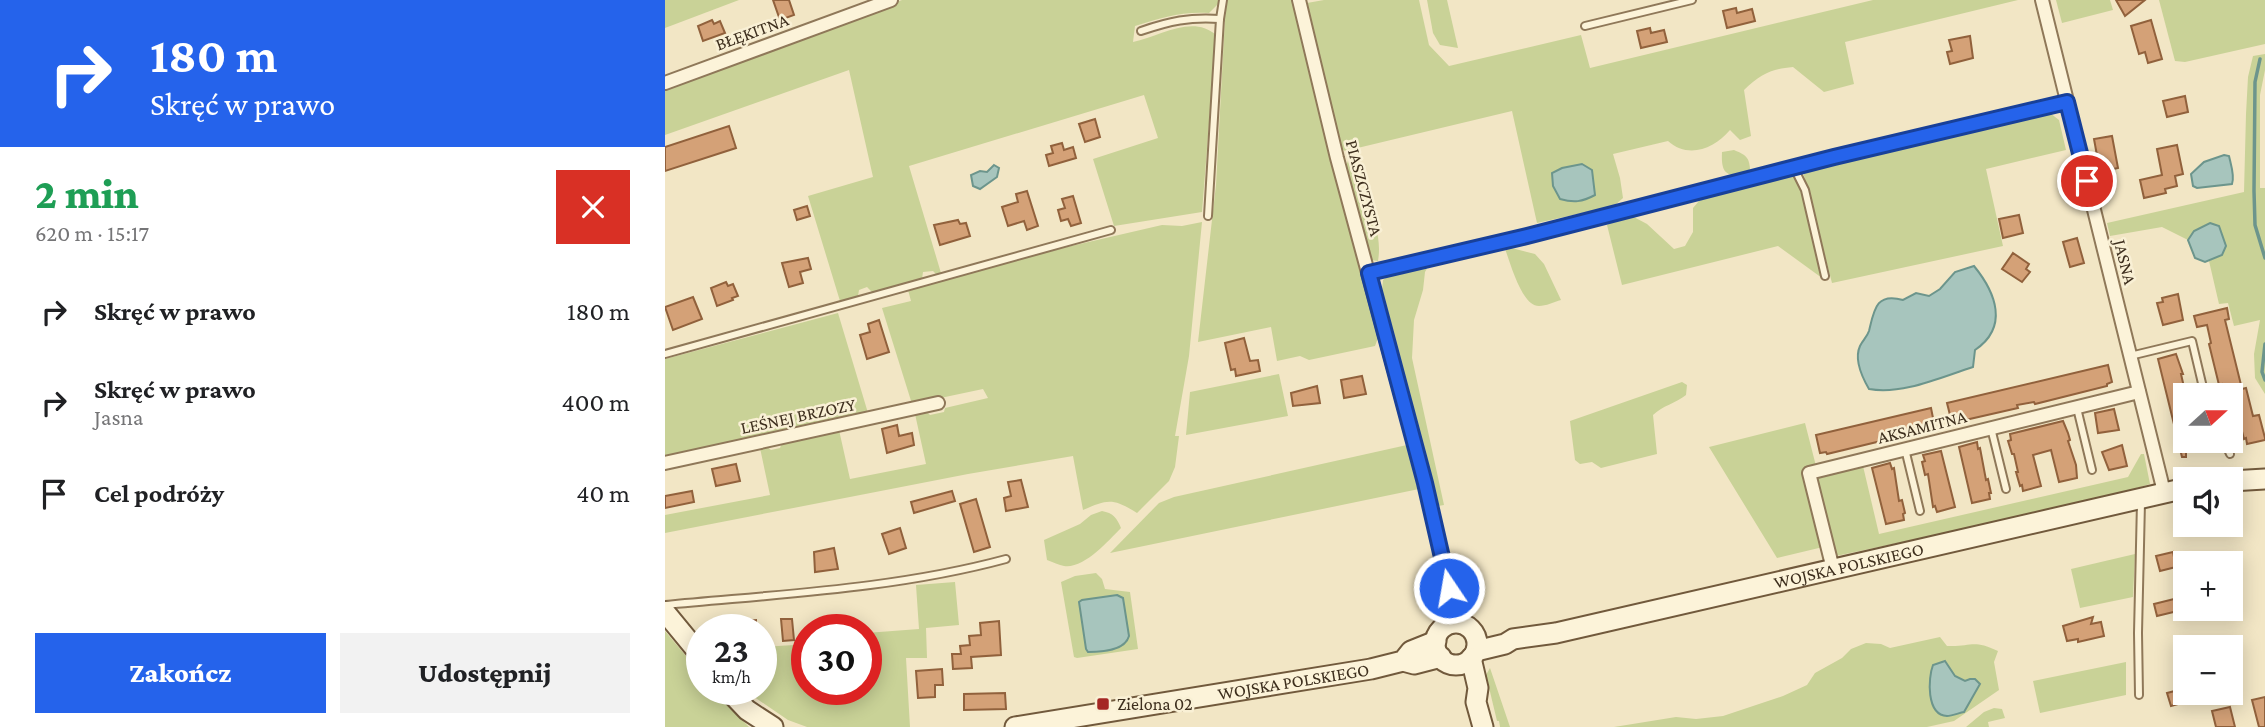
<!DOCTYPE html>
<html lang="pl">
<head>
<meta charset="utf-8">
<style>
	body { margin:0; font-family:"Crimson Pro",serif; background:#f2f2f2; color:#202124; height:100vh; display:flex; flex-direction:column; font-size:26px; white-space:nowrap }
	* { box-sizing:border-box; margin:0 }
	p { font-size:23px; color:#757577 }
	.icon { flex:none; width:38px; height:38px; fill:none; stroke:currentColor; stroke-width:2; stroke-linecap:round; stroke-linejoin:round }
	.map { position:relative; flex:1; overflow:hidden }
	.panel { display:flex; flex-direction:column; background:#fff; width:665px }
	.panel>* { flex:none }
	.banner { background:#2563eb; color:#fff; overflow:hidden }
	.needle { width:46px; rotate:69deg }
	.controls { position:absolute; left:1508px; top:383px; display:grid; gap:14px }
	.controls a { display:grid; place-items:center; width:70px; height:70px; border-radius:0px; background:#fff; box-shadow:0 4px 18px #0003; font-size:35px }
	.speed { position:absolute; left:21px; top:614px; display:flex; gap:14px; font-size:35px; font-weight:700; text-align:center }
	.speed>* { display:grid; place-content:center; width:91px; height:91px; border-radius:50%; background:#fff; box-shadow:0 4px 18px #0003; line-height:1 }
	.speed small { font-size:18px; font-weight:400 }
	.speed .limit { border:10px solid #d22; background:#fff; color:#111 }
	.pin { position:absolute; display:grid; place-items:center; width:60px; height:60px; color:#fff; margin:-30px; border:4px solid #fff; border-radius:50%; box-shadow:0 2px 7px #0007 }
	.me { position:absolute; width:77px; margin:-38px; rotate:348deg; stroke-linejoin:round; filter:drop-shadow(0 0 5px #0008) }
	.turn { display:flex; align-items:center; gap:24px; height:147px; padding:0 35px; font-size:32px }
	.turn .icon { width:91px; height:91px; stroke-width:2.5 }
	.turn b { display:block; font-size:49px; line-height:60px }
	.round { display:grid; place-items:center; flex:none; width:74px; height:74px; border-radius:0px; background:#f2f2f2 }
	.overview { display:flex; align-items:center; justify-content:space-between; height:119px; padding:0 35px }
	h1 { font-size:42px; font-weight:800; line-height:52px; color:#1e9e55 }
	.cta { display:flex; gap:14px; margin-top:auto; padding:14px 35px }
	.cta a { flex:1; height:80px; border-radius:0px; background:#2563eb; color:#fff; font-size:28px; font-weight:800; line-height:80px; text-align:center }
	.cta a+a { background:#f2f2f2; color:#202124 }
	ul { padding:0; list-style:none }
	li { display:flex; align-items:center; gap:21px; height:91px; padding:0 35px }
	li div { flex:1 }
	li b { display:block; font-size:26px }
	li em { font-style:normal }
	main { display:flex; flex:1; min-height:0 }
	.map>svg:first-child { display:block }
</style>
</head>
<body>
<main>
<section class="panel">
<div class="banner">
<div class="turn"><svg class="icon" aria-label="right" viewBox="0 0 24 24"><path d="M7 20v-9h11M14 6l5 5-5 5"/></svg><div><b>180 m</b>Skręć w prawo</div></div>
</div>
<div class="overview"><div><h1>2 min</h1><p>620 m · 15:17</p></div><a class="round" style="background:#d93025;color:#fff"><svg class="icon" aria-label="close" viewBox="0 0 24 24"><path d="M6 6l12 12M18 6L6 18"/></svg></a></div>
<ul>
<li><svg class="icon" aria-label="right" viewBox="0 0 24 24"><path d="M7 20v-9h11M14 6l5 5-5 5"/></svg><div><b>Skręć w prawo</b></div><em>180 m</em></li>
<li><svg class="icon" aria-label="right" viewBox="0 0 24 24"><path d="M7 20v-9h11M14 6l5 5-5 5"/></svg><div><b>Skręć w prawo</b><p>Jasna</p></div><em>400 m</em></li>
<li><svg class="icon" aria-label="arrive" viewBox="0 0 24 24"><path d="M6 21V4h12l-3 4 3 4H6"/></svg><div><b>Cel podróży</b></div><em>40 m</em></li>
</ul>
<div class="cta"><a>Zakończ</a><a>Udostępnij</a></div>
</section>
<div class="map">
<svg width="1600" height="727" viewBox="0 0 1600 727">
	<rect width="100%" height="100%" fill="#f2e6c5"/>
	<g fill="#c9d297">
		<path d="M0,0H74L0,28Z"/>
		<path d="M237,0H553V4L544,13C518,11 495,18 470,26L468,42C494,37 527,14 551,35L537,212L449,226L428,159L493,138L479,95L244,166L276,273L271,274L268,271L258,272L257,279L207,292L202,287L194,290L193,296L175,301L143,196L208,177L184,70L0,135V88Z"/>
		<path d="M561,0H627L705,304L713,338L710,346L644,360L635,356L612,361L606,327L533,342L551,185Z"/>
		<path d="M659,0H754L764,45L784,66L916,35L925,68L1208,0H1353L1180,42L1189,84L1159,92L1128,67C1106,69 1096,74 1079,90L1086,136L1075,140L1065,130C1049,149 1023,159 1003,141L948,154L955,178L958,198L949,206L872,223L847,111L680,151L676,148L642,3Z"/>
		<path d="M762,0H782L793,48L775,45L768,33Z"/>
		<path d="M1391,0H1445L1448,10L1397,23Z"/>
		<path d="M1494,0H1600V44L1520,62L1510,61Z"/>
		<path d="M1600,54V70L1595,95V188H1600V394L1590,378L1589,354L1595,320L1569,326L1563,303L1554,304L1544,261L1557,255L1529,231L1523,240L1497,227L1445,236L1442,223L1579,192L1581,114L1583,77L1588,56Z"/>
		<path d="M1385,113L1394,120L1401,150L1321,169L1338,246L1167,283L1138,172Z"/>
		<path d="M1069,150C1081,155 1084,157 1085,169L1080,175C1060,177 1056,172 1057,152Z"/>
		<path d="M683,161C697,193 719,226 713,261L706,260L704,256L681,166Z"/>
		<path d="M1120,175H1130L1136,185L1157,278L1113,246L957,285L942,225L952,219L967,216L982,224L1009,249L1020,246L1028,232V208L1034,201L1052,193Z"/>
		<path d="M537,222L524,356L510,436H514L510,467L504,481L472,513C448,498 443,499 418,510L408,456L303,474L0,533V515L105,495L95,448L102,447L106,450L115,448L117,443L174,430L185,479L261,464L250,414L262,412L265,415L279,412L280,408L323,398L318,389L247,404L217,308L246,301L243,290L389,250L497,225L517,226Z"/>
		<path d="M839,246L870,254L879,264L896,300C889,302 881,306 874,306C856,306 845,261 839,246Z"/>
		<path d="M765,263L760,272L758,290L749,320L747,358L779,505L773,506L716,300L718,280L726,274Z"/>
		<path d="M173,313L203,413L0,458V359Z"/>
		<path d="M614,374L623,416L521,435L525,392Z"/>
		<path d="M1017,382L1022,385L1021,395C1011,403 997,406 988,415L992,454L936,468L927,462L915,464L910,460L905,421Z"/>
		<path d="M1140,423L1151,466L1139,470L1158,547L1112,558L1044,447Z"/>
		<path d="M742,445L754,489L445,553L494,503L509,497Z"/>
		<path d="M1476,454H1479L1485,484L1445,496L1446,498L1171,556L1152,480L1153,477L1198,466L1214,534L1463,477Z"/>
		<path d="M437,511C448,513 452,518 456,528C443,541 419,569 399,566C394,565 388,562 382,560L379,540L415,524L426,515Z"/>
		<path d="M1470,554L1468,597L1415,608L1406,569Z"/>
		<path d="M431,573L437,579L440,589L465,592L473,649L412,658L409,657L396,582L410,576Z"/>
		<path d="M290,582L294,625L261,628L262,658H241L245,727H142L123,720L79,690H96V647L129,645V640L142,639V690H201V633L254,629L251,585Z"/>
		<path d="M0,631L37,675V690H48L84,727H0Z"/>
		<path d="M1275,637L1282,646C1307,647 1307,639 1333,651L1329,662L1334,690L1289,721L1262,727H949L1011,717L1031,719L1058,716L1118,696L1142,685L1150,673L1177,658L1186,649L1201,643L1216,644L1225,648Z"/>
		<path d="M1461,662V695L1375,713L1368,681Z"/>
		<path d="M825,668L845,727H835L834,721H832L821,675Z"/>
		<path d="M1329,708L1337,709L1340,718L1323,722L1324,727H1301L1319,712Z"/>
	</g>
	<g fill="#a7c5bd" stroke="#6c958c" stroke-width="2">
		<path d="M1559,155L1564,156C1566,165 1570,176 1567,184L1532,188L1528,186L1526,174L1539,162Z"/>
		<path d="M917,164L927,170L930,195C917,202 909,203 895,199L888,186L887,173L897,168Z"/>
		<path d="M329,165L334,168L332,177L315,189L308,186L306,175L315,171L322,172Z"/>
		<path d="M1545,223L1554,226L1561,246L1557,255L1540,262L1530,258L1523,240L1529,231Z"/>
		<path d="M1309,266C1331,293 1344,327 1310,350L1308,367C1276,377 1238,395 1204,389C1197,377 1189,359 1195,346C1198,340 1202,337 1204,331C1209,310 1211,292 1238,300L1251,293L1264,296L1275,289L1290,272Z"/>
		<path d="M452,595L458,598L464,636C460,651 437,652 423,652L421,649L414,602L417,600Z"/>
		<path d="M1280,661L1290,676L1300,681L1305,679H1310L1315,684L1299,712C1294,713 1287,716 1282,716C1261,715 1263,678 1268,665Z"/>
	</g>
	<g fill="none" stroke-linecap="round" stroke-linejoin="round">
		<g stroke="#6c958c" stroke-width="3.5">
			<path d="M1595,59L1590,82L1589,191L1590,225L1600,258"/>
			<path d="M1600,344L1597,372L1600,380"/>
		</g>
	</g>
	<g fill="#d4a177" stroke="#91613c" stroke-width="2">
		<path d="M108,0H124L129,15L115,20Z"/>
		<path d="M1451,0H1480L1460,16Z"/>
		<path d="M1071,8L1072,13L1087,9L1090,21L1062,28L1058,11Z"/>
		<path d="M47,20L49,24L55,21L60,33L38,41L33,26Z"/>
		<path d="M1486,20L1497,59L1483,63L1480,52L1474,54L1466,26Z"/>
		<path d="M985,28L986,33L999,30L1002,42L976,48L972,31Z"/>
		<path d="M1305,36L1308,58L1285,64L1282,52L1287,51L1284,40Z"/>
		<path d="M1520,96L1523,112L1502,117L1498,101Z"/>
		<path d="M430,119L435,137L420,142L414,124Z"/>
		<path d="M64,126L71,148L0,171V147Z"/>
		<path d="M1447,136L1453,168L1435,172L1429,139Z"/>
		<path d="M397,143L399,150L408,147L411,158L384,166L381,155L388,153L386,146Z"/>
		<path d="M1512,145L1518,174L1510,176L1512,186L1500,189L1501,193L1479,198L1475,180L1497,175L1492,149Z"/>
		<path d="M362,191L373,226L362,230L359,221L343,226L337,207L353,202L351,194Z"/>
		<path d="M408,196L416,223L406,226L403,219L396,221L393,210L400,208L397,199Z"/>
		<path d="M142,206L145,216L132,220L129,210Z"/>
		<path d="M1354,215L1358,233L1338,238L1334,219Z"/>
		<path d="M293,220L295,224L301,223L305,236L275,245L269,225Z"/>
		<path d="M1412,238L1419,263L1405,267L1398,242Z"/>
		<path d="M1348,253L1364,264L1361,269L1365,272L1357,282L1337,269Z"/>
		<path d="M143,258L146,269L135,272L138,283L124,287L117,263Z"/>
		<path d="M61,282L63,286L68,284L73,296L67,298L68,300L52,306L46,288Z"/>
		<path d="M1513,294L1518,320L1498,325L1492,303L1498,302L1497,298Z"/>
		<path d="M28,297L37,319L8,330L0,307Z"/>
		<path d="M1562,308L1564,319L1560,320L1577,389L1581,388L1588,416L1594,415L1600,438V440L1582,444L1581,438L1579,439L1573,416L1569,417L1566,412V396H1564L1563,389L1558,390L1557,384L1554,385L1544,344L1546,343L1542,325L1532,327L1529,316Z"/>
		<path d="M214,320L224,352L202,359L195,335L205,332L203,324Z"/>
		<path d="M579,338L585,361L593,360L595,371L571,376L570,369L566,370L560,343Z"/>
		<path d="M1511,354L1518,374H1516L1521,396V441H1545L1546,445L1521,451V457H1517L1493,359Z"/>
		<path d="M1443,365L1447,382L1442,384V386L1370,404L1369,402L1352,405L1353,408L1287,423L1282,403Z"/>
		<path d="M697,376L701,394L679,398L676,380Z"/>
		<path d="M652,386L655,403L628,406L626,393Z"/>
		<path d="M1266,408L1270,428L1162,454L1161,452L1155,453L1151,435Z"/>
		<path d="M1449,409L1454,430L1433,433L1430,413Z"/>
		<path d="M1398,421L1403,433L1405,440L1403,441L1411,465L1412,478L1394,482L1386,450L1368,455L1376,486L1358,491L1357,485L1355,486L1351,472H1353L1349,454H1347L1343,441L1346,440L1345,434Z"/>
		<path d="M232,425L234,436L247,433L249,445L222,453L217,429Z"/>
		<path d="M1312,442L1313,449L1315,448L1321,480L1323,479L1326,493H1324L1325,499L1307,503L1294,447Z"/>
		<path d="M1457,445L1462,466L1444,470L1437,452Z"/>
		<path d="M1276,451L1290,507L1272,512L1270,506L1268,507L1263,474L1260,475L1257,462L1260,461L1258,455Z"/>
		<path d="M1225,463L1227,469L1229,468L1234,501L1237,500L1240,513L1238,514L1239,520L1221,524L1207,468Z"/>
		<path d="M71,464L75,481L51,486L47,469Z"/>
		<path d="M356,480L363,507L341,511L339,498L346,496L343,482Z"/>
		<path d="M27,491L29,502L0,508V496Z"/>
		<path d="M287,491L290,501L249,513L246,502Z"/>
		<path d="M311,499L325,547L309,552L295,504Z"/>
		<path d="M235,528L241,548L224,554L217,534Z"/>
		<path d="M169,548L173,569L150,572L149,552Z"/>
		<path d="M1508,552L1511,567L1495,571L1491,556Z"/>
		<path d="M1521,596V609L1492,616L1489,604Z"/>
		<path d="M1428,617L1426,624L1436,622L1439,636L1413,642V639L1402,641L1398,626Z"/>
		<path d="M116,619H127L129,640L118,641Z"/>
		<path d="M91,620V630H56V623Z"/>
		<path d="M334,621L336,655L306,657L307,668L288,669L287,654H296L295,646L305,645L304,636L316,635L315,623Z"/>
		<path d="M277,669L278,685H270V697L253,698L251,671Z"/>
		<path d="M1521,688V693H1540L1541,696L1506,706L1502,693Z"/>
		<path d="M340,693L341,709L299,710V694Z"/>
		<path d="M1600,697V727H1594L1587,700Z"/>
		<path d="M1565,707L1570,727H1551L1547,711Z"/>
	</g>
	<g fill="none" stroke-linecap="round" stroke-linejoin="round">
		<defs>
			<g id="lane">
				<path d="M920,26L1027,0"/>
				<path d="M476,31C505,21 524,17 555,19"/>
				<path d="M1129,168L1140,190L1160,276"/>
				<path d="M543,216L555,19L558,0"/>
				<path d="M704,273C938,219 1169,155 1402,102"/>
				<path d="M0,354L446,230"/>
				<path d="M1465,356L1527,341L1540,396"/>
				<path d="M1412,408L1427,470"/>
				<path d="M1326,428L1341,489"/>
				<path d="M1559,441L1565,454"/>
				<path d="M1240,449L1255,511"/>
				<path d="M0,605C114,594 230,589 341,559"/>
				<path d="M1474,695L1473,633L1476,502"/>
			</g>
			<g id="street">
				<path d="M634,0L672,158L760,483L784,588L799,625"/>
				<path d="M1377,0L1499,492"/>
				<path d="M0,83L226,0"/>
				<path d="M0,463L273,403"/>
				<path d="M1168,569L1144,473L1474,392"/>
				<path d="M783,625L782,606L784,588"/>
			</g>
			<g id="secondary">
				<path d="M1566,481L1600,479"/>
				<path d="M0,612L37,657"/>
				<circle cx="791" cy="644" r="21"/>
				<path id="s1" d="M811,651L840,644L848,639L891,633L1521,488"/>
				<path d="M806,658L813,688L811,702L818,727"/>
				<path d="M738,661L749,664L776,657"/>
				<path d="M63,690L82,710L108,727"/>
				<path id="s2" d="M350,727L706,669L738,661L746,651L771,641"/>
			</g>
		</defs>
		<use href="#lane" stroke="#8f7859" stroke-width="10"/>
		<use href="#street" stroke="#8f7859" stroke-width="16"/>
		<use href="#secondary" stroke="#71593c" stroke-width="23"/>
		<use href="#lane" stroke="#fcf3d9" stroke-width="6"/>
		<use href="#street" stroke="#fcf3d9" stroke-width="12"/>
		<use href="#secondary" stroke="#fcf3d9" stroke-width="19"/>
	</g>
	<g fill="none" stroke-linecap="round" stroke-linejoin="round">
		<defs>
			<path id="route" d="M784,588L760,483L704,273L862,236L1169,157L1402,102L1422,181"/>
		</defs>
		<use href="#route" stroke="#184099" stroke-width="18"/>
		<use href="#route" stroke="#2563eb" stroke-width="12"/>
	</g>
	<rect fill="#a42723" stroke="#f9f0d5" stroke-width="2.5" x="431" y="697" width="14" height="14" rx="3.5"/>
	<g text-anchor="middle" dominant-baseline="central" stroke-width="5" stroke-linejoin="round" paint-order="stroke">
		<g font-size="18" fill="#3e2f1e" stroke="#f9f0d5">
			<text transform="translate(87 32) rotate(-20)">BŁĘKITNA</text>
			<text transform="translate(699 188) rotate(75)">PIASZCZYSTA</text>
			<text transform="translate(1460 262) rotate(76)">JASNA</text>
			<text transform="translate(133 416) rotate(-12)">LEŚNEJ BRZOZY</text>
			<text transform="translate(1257 427) rotate(-14)">AKSAMITNA</text>
			<text stroke="none"><textPath href="#s1" startOffset="383">WOJSKA POLSKIEGO</textPath></text>
			<text stroke="none"><textPath href="#s2" startOffset="282">WOJSKA POLSKIEGO</textPath></text>
		</g>
		<g font-size="18" fill="#3e2f1e" stroke="#f9f0d5" text-anchor="start">
			<text x="452" y="704">Zielona 02</text>
		</g>
	</g>
</svg>
<div class="controls">
<a><svg class="needle" viewBox="-14 -14 28 28"><path d="M0-13l5 13h-10z" fill="#e53935"/><path d="M0 13l5-13h-10z" fill="#757577"/></svg></a>
<a><svg class="icon" aria-label="sound" viewBox="0 0 24 24"><path d="M4 9h4l5-4v14l-5-4H4zM17 9q2 3 0 6"/></svg></a>
<a>+</a>
<a>−</a>
</div>
<div class="speed"><div>23<small>km/h</small></div><div class="limit">30</div></div>
<div class="pin" style="left:1422px;top:181px;background:#d93025"><svg class="icon" aria-label="arrive" viewBox="0 0 24 24"><path d="M6 21V4h12l-3 4 3 4H6"/></svg></div>
<svg class="me" style="left:784px;top:588px" viewBox="-20 -20 40 40"><circle r="17" fill="#2563eb" stroke="#fff" stroke-width="3"/><path d="M0-11L8 9 0 5-8 9z" fill="#fff"/></svg>
</div>
</main>
</body>
</html>
